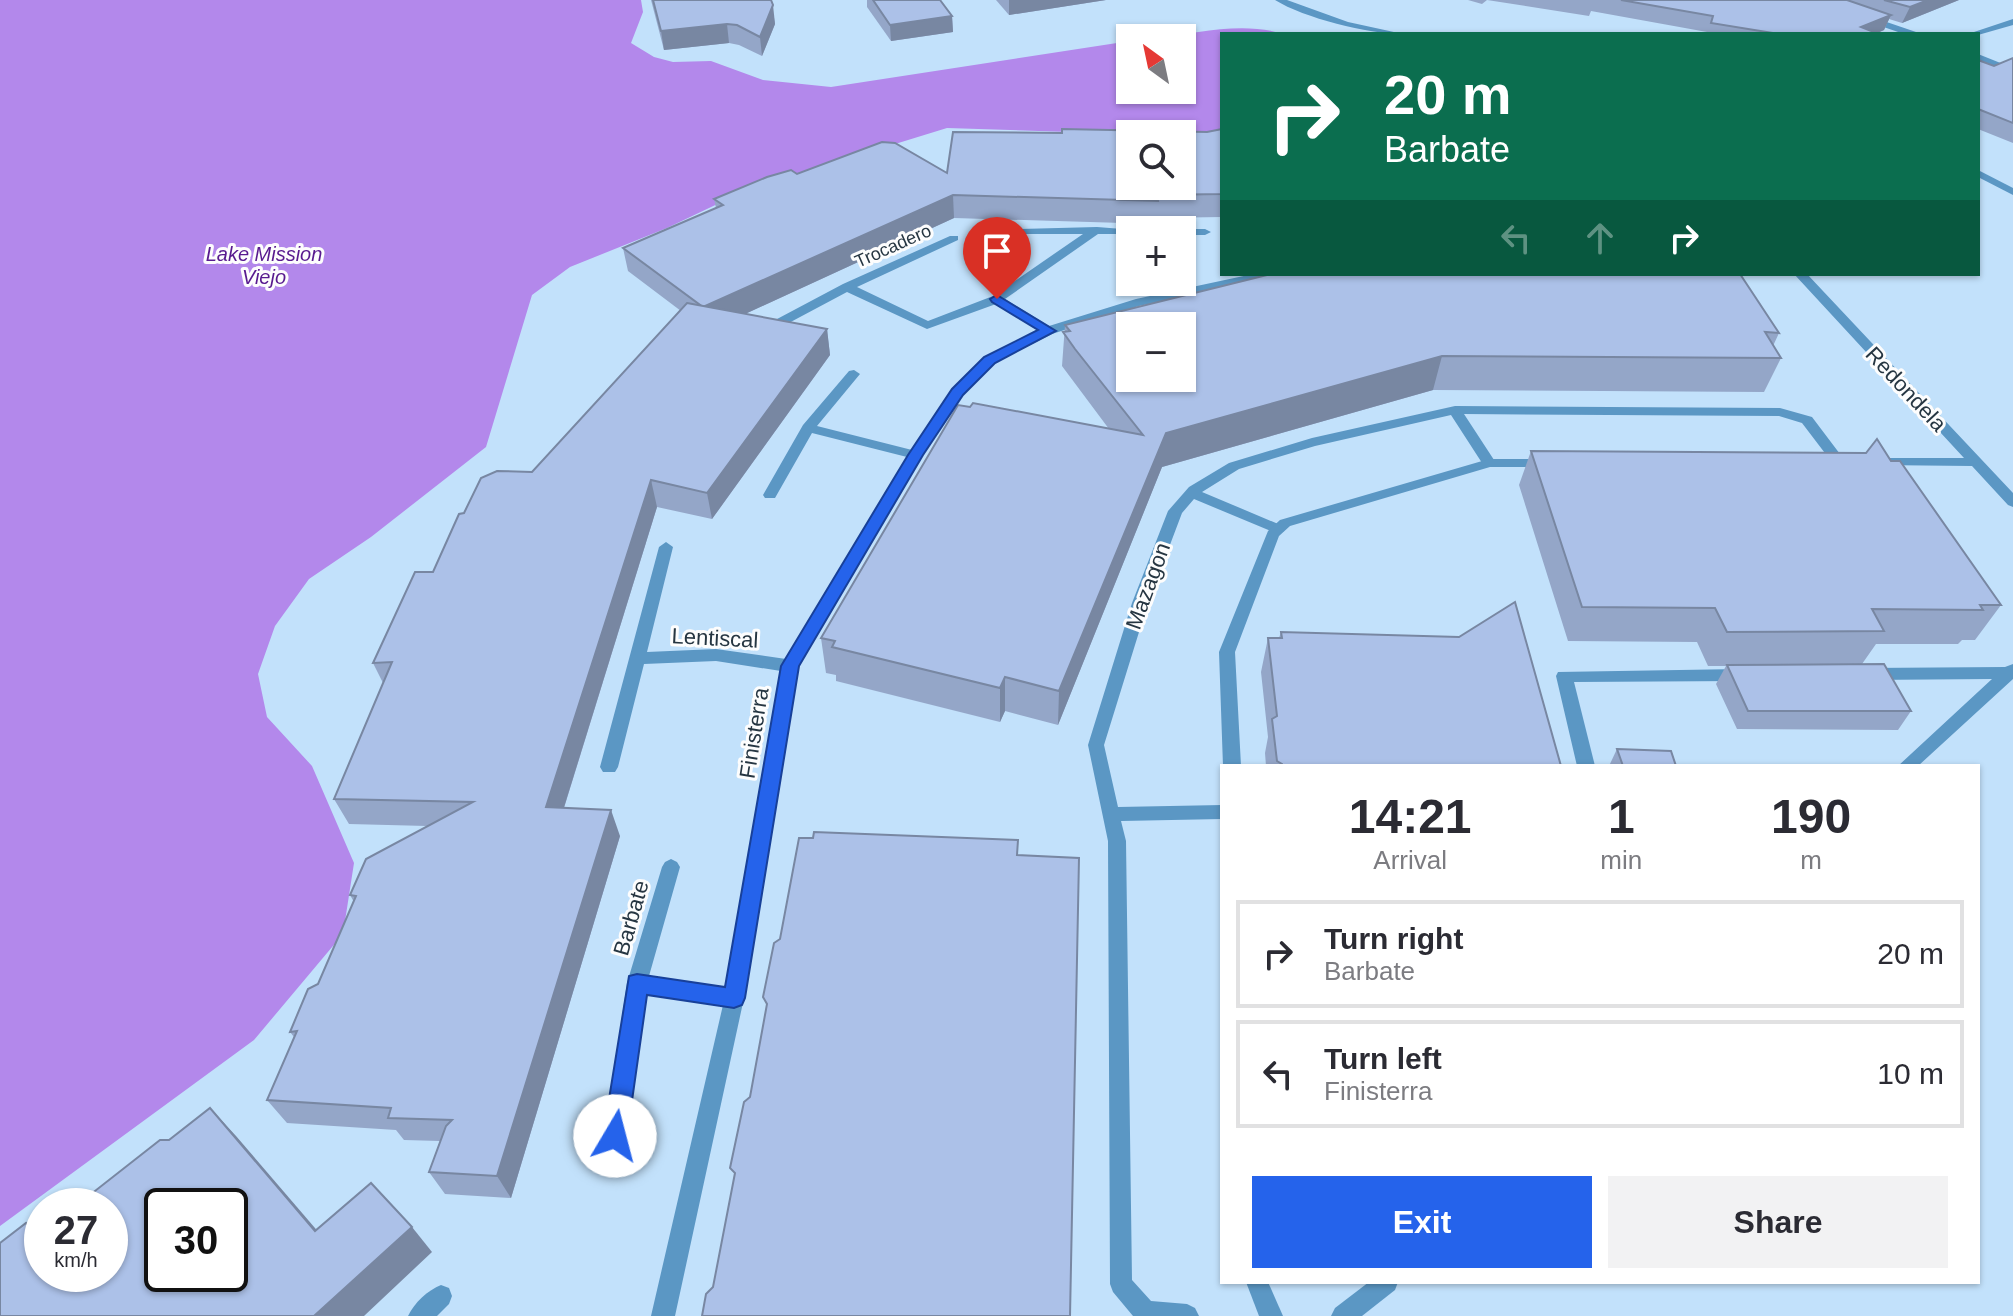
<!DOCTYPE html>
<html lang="en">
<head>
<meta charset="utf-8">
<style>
	body { margin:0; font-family:Arial,sans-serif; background:#f2f2f3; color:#2b2b33; height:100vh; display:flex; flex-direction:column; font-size:30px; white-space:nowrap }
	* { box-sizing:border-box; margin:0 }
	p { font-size:26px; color:#7c7c81 }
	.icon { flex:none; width:44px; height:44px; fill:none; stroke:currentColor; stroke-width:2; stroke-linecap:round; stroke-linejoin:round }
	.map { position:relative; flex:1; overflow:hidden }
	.details { position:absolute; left:1220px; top:764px; width:760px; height:520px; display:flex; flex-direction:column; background:#fff; border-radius:0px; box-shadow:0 2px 6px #0004 }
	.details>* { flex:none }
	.guide { position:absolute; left:1220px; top:32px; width:760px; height:244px; border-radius:0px; box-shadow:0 2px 6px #0004; background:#0b6e4f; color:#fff; overflow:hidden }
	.needle { width:52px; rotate:327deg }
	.tools { position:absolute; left:1116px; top:24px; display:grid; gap:16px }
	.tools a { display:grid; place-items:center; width:80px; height:80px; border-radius:0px; background:#fff; box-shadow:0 2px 6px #0004; font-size:40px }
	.speed { position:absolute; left:24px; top:1188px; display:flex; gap:16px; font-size:40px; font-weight:700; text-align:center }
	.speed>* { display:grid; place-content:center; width:104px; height:104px; border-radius:50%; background:#fff; box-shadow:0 2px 6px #0004; line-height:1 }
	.speed small { font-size:20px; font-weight:400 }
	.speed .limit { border:4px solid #111; border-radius:12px; background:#fff; color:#111 }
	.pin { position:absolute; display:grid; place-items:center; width:68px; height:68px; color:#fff; margin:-82px -34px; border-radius:50% 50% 50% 0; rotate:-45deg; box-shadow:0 0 8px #0007 }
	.pin .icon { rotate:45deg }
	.me { position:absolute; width:88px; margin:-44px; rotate:8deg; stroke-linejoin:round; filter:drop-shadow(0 0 6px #0008) }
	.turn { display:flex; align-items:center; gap:28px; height:168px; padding:0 32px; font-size:36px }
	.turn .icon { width:104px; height:104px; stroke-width:2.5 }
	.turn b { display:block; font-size:56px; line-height:68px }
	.lanes { display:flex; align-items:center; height:76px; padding:0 32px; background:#0003; justify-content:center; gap:40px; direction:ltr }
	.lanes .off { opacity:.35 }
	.eta { display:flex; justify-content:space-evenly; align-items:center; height:136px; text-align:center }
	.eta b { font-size:48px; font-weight:700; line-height:56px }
	.button { display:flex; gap:16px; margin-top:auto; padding:16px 32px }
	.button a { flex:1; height:92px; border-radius:0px; background:#2563eb; color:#fff; font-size:32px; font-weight:700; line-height:92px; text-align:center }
	.button a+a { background:#f2f2f3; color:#2b2b33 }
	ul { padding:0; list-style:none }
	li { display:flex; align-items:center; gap:24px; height:108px; margin:0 16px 12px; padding:0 16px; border:4px solid #e1e1e2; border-radius:0px }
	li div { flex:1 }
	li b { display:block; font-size:30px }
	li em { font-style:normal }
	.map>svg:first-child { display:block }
</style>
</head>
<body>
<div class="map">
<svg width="2013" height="1316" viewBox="0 0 2013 1316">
	<rect width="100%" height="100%" fill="#c2e1fb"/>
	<path fill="#b388eb" d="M0,0H641L643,12L631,43L654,57L673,62L711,61L763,80L831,87L1130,41V90H1182V38H1156C1197,33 1243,21 1283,34H1222V137L947,128L749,189L667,228L570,267L532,295L486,447L371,537L309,579L275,626L258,674L267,717L312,766L354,863L343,934L254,1040L0,1226Z"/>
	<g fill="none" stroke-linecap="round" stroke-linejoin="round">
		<path fill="#5b97c4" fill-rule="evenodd" d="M1455,406L1780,408L1812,417L1846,462L1844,465H1834L1802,423L1779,416L1464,414L1496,463L1489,467L1484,466L1451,415L1315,446L1239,469L1202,492L1283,526L1285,529L1283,532H1273L1194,499L1182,513L1148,603L1104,745L1118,807L1222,805V819L1121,821L1126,841L1132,1280L1151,1301L1187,1304L1195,1308L1199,1316H1133L1113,1292L1110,1284L1108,841L1088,745L1132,603L1168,511L1189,487L1229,463L1312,438Z"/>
		<g fill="#5b97c4" fill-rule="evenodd">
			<path d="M1869,16L1916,32L1918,34H1904L1866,21L1864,19Z"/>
			<path d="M2013,19V25L1978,35L1968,34Z"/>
			<path d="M1978,54L2013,68V74L1978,60Z"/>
			<path d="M1097,227L1135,230H1130V234H1098L1005,299L1049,326L1136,299L1253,274H1276L1270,278L1139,306L1052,334L994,363L962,395L922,455L798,666L744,998L675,1316H651L723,1005L645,993L626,1136L622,1143L615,1146L608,1143L604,1136L627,983L662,867L665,862L671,859L677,862L680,867L649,976L726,988L781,671L716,661L644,664L618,767L615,772H603L600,767L659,547L666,542L673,547L647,652L716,649L786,659L907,457L812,433L775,498H765L763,495L803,425L849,371L854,370L860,374L817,426L912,450L952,389L984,357L1039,331L996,304L927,329L847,292L770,333H762V327L843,284L950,236H958V240L857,287L928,321L993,296L1083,234H1024L1020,233V229Z"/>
			<path d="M1182,229H1205L1211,232L1205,235H1182V230H1178Z"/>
			<path d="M1794,274H1807L2013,493V507L2008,505L1972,466L1876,465L1874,462L1876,459L1881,458H1964Z"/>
			<path d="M1489,459H1546L1553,463L1546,467H1490L1290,526L1279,536L1235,652L1241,766H1223L1219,652L1268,531L1280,520Z"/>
			<path d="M2013,664V679L1918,766H1898L1992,679L1867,680L1859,674L1867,668L2005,667Z"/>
			<path d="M1740,669L1748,675L1740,681L1574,682L1595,766H1577L1556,676L1558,672Z"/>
			<path d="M1246,1282H1268L1283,1316H1259Z"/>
			<path d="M1369,1282H1398L1395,1290L1362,1316H1331L1335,1308Z"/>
			<path d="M441,1285L449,1288L452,1296L449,1304L437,1316H408C414,1303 428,1290 441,1285Z"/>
		</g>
		<g fill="#5b97c4" fill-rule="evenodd">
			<path d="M1275,0H1287L1348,22L1403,34C1368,34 1304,18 1275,0Z"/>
			<path d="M1978,170L2013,188V195L1978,177Z"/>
		</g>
	</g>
	<g fill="#94a6c8">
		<path d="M651,0H771L775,24L762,56L739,45L729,43L664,50Z"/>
		<path d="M867,0H940L952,16L953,32L891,41L867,7Z"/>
		<path d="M996,0H1106L1009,15Z"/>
		<path d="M1468,0H1959L1902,23L1889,19L1884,30L1877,33L1879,34H1707V32L1591,11L1589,16L1487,0L1482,4Z"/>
		<path d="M2013,58V143L1978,129V60L1994,66Z"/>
		<path d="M1222,129V217L1156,218V224L954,218L745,314L827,329L830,355L712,519L657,507L564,808L620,836L511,1198L445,1194L429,1172L440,1141L404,1140L396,1130L287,1123L267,1100L294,1037L290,1032L318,984L354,902L350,895L427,826L349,824L334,799L383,683L373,663L433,572L464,513L532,472L681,311L628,271L623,248L716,208L714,199L797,174L947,173L1062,133L1207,132Z"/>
		<path d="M1065,325L1779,333L1773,346L1781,358L1764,392L1433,390L1162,467L1058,725L1005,711L1000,722L836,681V675L826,673L821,638L1109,429L1062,366Z"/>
		<path d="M1531,451L1891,461L2001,605L1975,640H1962L1958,644H1876L1862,664L1911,711L1898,730L1737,729L1716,684L1726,666H1708L1697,642L1568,641L1519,485Z"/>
		<path d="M1281,632L1561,766H1266L1265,753L1268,737L1261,672L1268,638H1279Z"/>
		<path d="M1617,749L1676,766H1609Z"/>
	</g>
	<g fill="#7887a2">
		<path d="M1009,0H1106L1009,15Z"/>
		<path d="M1928,0H1959L1902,23L1910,7Z"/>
		<path d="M773,5L775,24L762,56L760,37Z"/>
		<path d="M1891,15L1884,30L1875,34L1861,27Z"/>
		<path d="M952,16L953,32L891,41L890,25Z"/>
		<path d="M727,24L729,43L664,50L661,31Z"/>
		<path d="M953,195L954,218L708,331L703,307Z"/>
		<path d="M827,329L830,355L712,519L707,493Z"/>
		<path d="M1442,356L1433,390L1162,467L1058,725L1059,691L1166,433Z"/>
		<path d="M651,480L657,507L556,833L546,807Z"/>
		<path d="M1005,677V711L1000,722V688Z"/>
		<path d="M611,810L620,836L511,1198L497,1176Z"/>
		<path d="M210,1108L236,1136L339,1256L315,1231Z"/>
		<path d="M26,1223L42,1234V1243L39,1241Z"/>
		<path d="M412,1227L432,1252L364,1316H314Z"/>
	</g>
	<g fill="#acc1e8" stroke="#7887a2" stroke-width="2" fill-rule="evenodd">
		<path d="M653,0H771L773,5L760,37L737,25L727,24L661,31Z"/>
		<path d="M873,0H940L952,16L890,25Z"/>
		<path d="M1621,0H1847L1891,15L1861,27L1879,34H1779L1711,23L1713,16Z"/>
		<path d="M1884,0H1928L1910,7Z"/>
		<path d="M2013,58V123L1978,109V60L1994,66Z"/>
		<path d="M1062,129L1207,132L1222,129V194L1157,195L1158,201L953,195L703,307L623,248L723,205L714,199L767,177L791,170L797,174L882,142L895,143L947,173L953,132L1062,133ZM1130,134H1182V186H1130Z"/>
		<path d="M1271,274H1740L1779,333L1765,332L1781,358L1442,356L1166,433L1059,691L1005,677L1000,688L832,647L835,641L821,638L958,405L970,407L973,403L1143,435L1075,349L1063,332L1070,331L1065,325ZM1130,326H1182V378H1130Z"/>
		<path d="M687,303L827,329L707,493L651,480L546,807L611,810L497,1176L429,1172L446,1126L452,1120L388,1118L391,1108L267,1100L297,1031L290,1032L308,989L318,984L356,896L350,895L366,859L473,802L334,799L392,662L373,663L415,572H433L459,514L464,513L481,478L497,471L532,472Z"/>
		<path d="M1877,439L1891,461H1900L2001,605H1980L1983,610L1872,609L1884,631L1727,632L1715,608L1582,607L1531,451L1866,453Z"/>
		<path d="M1515,602L1561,766H1282V764L1277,761L1272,719L1277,716L1268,638H1282L1281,632L1459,637Z"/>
		<path d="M1884,664L1911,711H1748L1727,665Z"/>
		<path d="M1617,749L1671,751L1676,766H1623Z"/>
		<path d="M814,832L1018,840L1017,855L1079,858L1070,1316H702L706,1294L713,1287L735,1173L730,1168L744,1102L750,1097L767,1004L763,997L774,943L780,939L799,838H813Z"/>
		<path d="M210,1108L315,1231L371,1183L412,1227L314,1316H0V1243L26,1223L39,1241L42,1239V1274H110V1206H83L86,1198L160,1140H169ZM162,1206H230V1274H162Z"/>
	</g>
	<path fill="#2563eb" stroke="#184099" stroke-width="2" d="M997,295L1056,331L995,363L963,395L923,455L799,666L745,998L742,1005L734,1008L647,995L627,1136L624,1144L615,1148L607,1144L603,1136L629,976L637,974L725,987L781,666L908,455L952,389L984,357L1038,330L992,302L990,299Z"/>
	<g text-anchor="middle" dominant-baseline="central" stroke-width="6" stroke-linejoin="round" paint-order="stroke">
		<g font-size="18" fill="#263642" stroke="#fdfdfd">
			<text transform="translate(893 246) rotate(-24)">Trocadero</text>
		</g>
		<g font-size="20" font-style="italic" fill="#581a8f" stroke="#fdfdfd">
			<text x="264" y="254">Lake Mission<tspan x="264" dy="23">Viejo</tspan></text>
		</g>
		<g font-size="22" fill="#263642" stroke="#fdfdfd">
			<text transform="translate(1906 389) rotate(47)">Redondela</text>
			<text transform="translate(1148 586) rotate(-70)">Mazagon</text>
			<text transform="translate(715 638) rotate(3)">Lentiscal</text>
			<text transform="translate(754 733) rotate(-81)">Finisterra</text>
			<text transform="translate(631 918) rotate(-74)">Barbate</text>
		</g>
	</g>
</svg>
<div class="tools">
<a><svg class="needle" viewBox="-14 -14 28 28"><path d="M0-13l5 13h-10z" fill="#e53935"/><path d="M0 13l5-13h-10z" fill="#7c7c81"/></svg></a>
<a><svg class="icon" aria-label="search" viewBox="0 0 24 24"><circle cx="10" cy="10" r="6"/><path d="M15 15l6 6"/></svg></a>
<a>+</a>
<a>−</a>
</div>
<div class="speed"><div>27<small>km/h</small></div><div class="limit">30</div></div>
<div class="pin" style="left:997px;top:299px;background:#d93025"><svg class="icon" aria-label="arrive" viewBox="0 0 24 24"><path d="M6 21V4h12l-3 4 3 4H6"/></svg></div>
<svg class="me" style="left:615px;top:1136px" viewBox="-20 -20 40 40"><circle r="19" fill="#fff"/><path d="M0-13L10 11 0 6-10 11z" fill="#2563eb"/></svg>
<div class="guide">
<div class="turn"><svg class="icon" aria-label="right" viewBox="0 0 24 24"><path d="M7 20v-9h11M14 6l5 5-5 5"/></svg><div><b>20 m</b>Barbate</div></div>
<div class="lanes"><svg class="icon off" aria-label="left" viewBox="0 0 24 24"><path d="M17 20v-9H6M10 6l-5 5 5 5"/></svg><svg class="icon off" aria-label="ahead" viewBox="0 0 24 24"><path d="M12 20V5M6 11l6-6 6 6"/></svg><svg class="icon" aria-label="right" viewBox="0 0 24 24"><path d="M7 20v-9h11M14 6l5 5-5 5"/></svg></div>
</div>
<section class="details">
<div class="eta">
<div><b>14:21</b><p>Arrival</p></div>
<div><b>1</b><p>min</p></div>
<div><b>190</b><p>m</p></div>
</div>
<ul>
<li><svg class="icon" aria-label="right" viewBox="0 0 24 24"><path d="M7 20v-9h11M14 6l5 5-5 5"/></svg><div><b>Turn right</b><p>Barbate</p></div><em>20 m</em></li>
<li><svg class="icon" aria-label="left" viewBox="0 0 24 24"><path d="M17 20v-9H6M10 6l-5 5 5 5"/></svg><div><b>Turn left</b><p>Finisterra</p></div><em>10 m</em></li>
</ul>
<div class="button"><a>Exit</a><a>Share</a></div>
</section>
</div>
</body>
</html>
